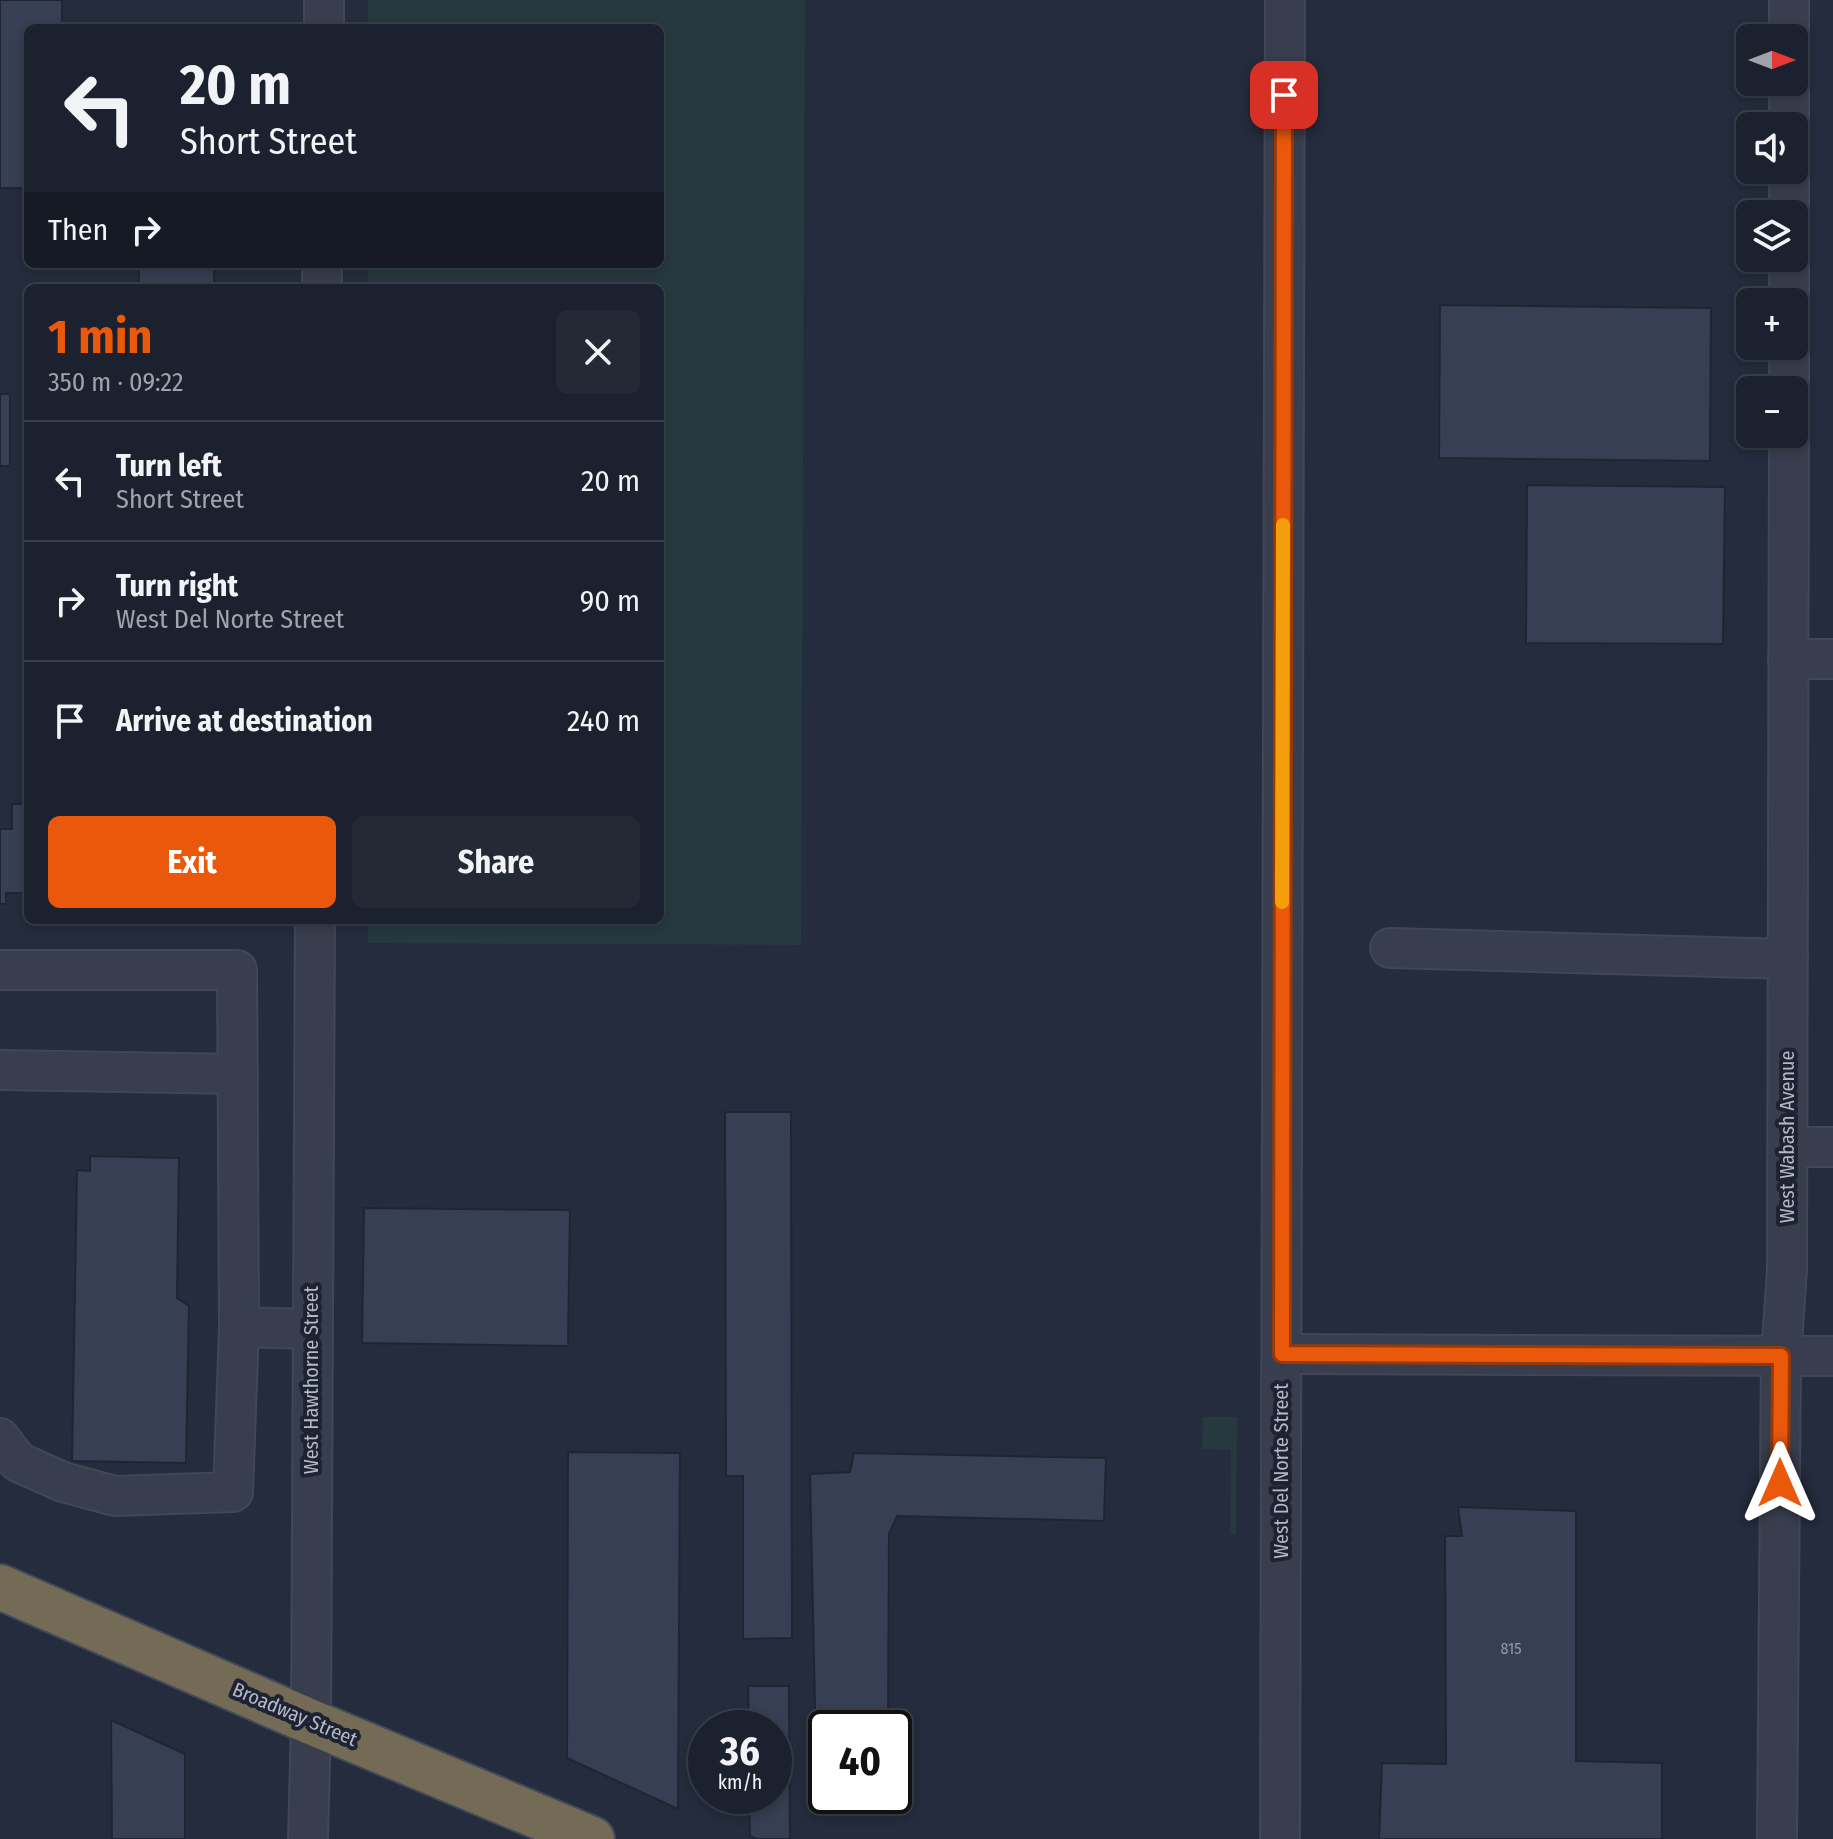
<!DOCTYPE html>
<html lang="en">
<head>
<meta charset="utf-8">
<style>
	body { margin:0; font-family:"Fira Sans Condensed",sans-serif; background:#242936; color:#f1f3f6; height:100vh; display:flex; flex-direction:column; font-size:30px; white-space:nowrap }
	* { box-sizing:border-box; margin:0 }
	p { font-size:26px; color:#a0a3aa }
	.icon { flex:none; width:44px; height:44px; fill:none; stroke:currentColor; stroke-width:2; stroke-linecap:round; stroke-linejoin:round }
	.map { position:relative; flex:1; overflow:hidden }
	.drawer { position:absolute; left:24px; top:284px; width:640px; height:640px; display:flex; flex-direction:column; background:#1b212e; border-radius:12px; box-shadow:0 4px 12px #0003,0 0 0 2px #393e4a }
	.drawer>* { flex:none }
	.hud { position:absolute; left:24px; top:24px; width:640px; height:244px; border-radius:12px; box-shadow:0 4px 12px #0003,0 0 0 2px #393e4a; background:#1b212e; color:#f1f3f6; overflow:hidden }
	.needle { width:52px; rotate:90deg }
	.controls { position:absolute; left:1736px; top:24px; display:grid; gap:16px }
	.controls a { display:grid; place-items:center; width:72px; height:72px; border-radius:12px; background:#1b212e; box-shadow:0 4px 12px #0003,0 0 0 2px #393e4a; font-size:40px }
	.speed { position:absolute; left:688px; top:1710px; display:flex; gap:16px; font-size:40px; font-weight:700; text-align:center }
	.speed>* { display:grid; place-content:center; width:104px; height:104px; border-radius:50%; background:#1b212e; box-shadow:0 4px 12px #0003,0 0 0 2px #393e4a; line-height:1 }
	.speed small { font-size:20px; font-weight:400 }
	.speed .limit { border:4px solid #111; border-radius:12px; background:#fff; color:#111 }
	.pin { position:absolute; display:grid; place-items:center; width:68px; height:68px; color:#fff; margin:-34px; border-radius:16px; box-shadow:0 4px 12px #0006 }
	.me { position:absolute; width:88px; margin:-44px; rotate:0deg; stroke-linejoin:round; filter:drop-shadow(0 0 6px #0008) }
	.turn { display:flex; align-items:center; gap:28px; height:168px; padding:0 24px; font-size:36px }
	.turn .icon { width:104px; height:104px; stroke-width:2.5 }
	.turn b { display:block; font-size:56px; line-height:68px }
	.then { display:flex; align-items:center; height:76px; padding:0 24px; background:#0003; gap:16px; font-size:30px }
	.round { display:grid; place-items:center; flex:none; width:84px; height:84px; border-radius:12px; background:#242936 }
	.summary { display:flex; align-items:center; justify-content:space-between; height:136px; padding:0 24px }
	h1 { font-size:48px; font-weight:700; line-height:60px; color:#ea580c }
	.button { display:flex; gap:16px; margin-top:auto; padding:16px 24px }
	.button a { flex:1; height:92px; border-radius:12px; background:#ea580c; color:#fff; font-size:32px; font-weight:700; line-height:92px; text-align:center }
	.button a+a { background:#242936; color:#f1f3f6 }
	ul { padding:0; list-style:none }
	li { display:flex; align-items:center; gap:24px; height:120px; padding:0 24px; border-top:2px solid #393e4a }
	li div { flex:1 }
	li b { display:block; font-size:30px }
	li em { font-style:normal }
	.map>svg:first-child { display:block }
</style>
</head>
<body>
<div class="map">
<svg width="1833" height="1839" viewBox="0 0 1833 1839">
	<rect width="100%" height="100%" fill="#242c3d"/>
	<g fill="#26393e">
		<path d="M368,0H805L801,945L368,943V920H660V288H368V264H660V28H368Z"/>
		<path d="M1203,1417H1237L1236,1534H1230L1231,1450L1202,1449Z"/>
	</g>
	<g fill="#363f53" stroke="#1f2534" stroke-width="2">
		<path d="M0,0H62V28H28V188H0Z"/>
		<path d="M139,264L214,265V288H121V285L139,286Z"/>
		<path d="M1440,305L1711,308L1710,461L1439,458Z"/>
		<rect x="0" y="394" width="10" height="72"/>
		<path d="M1527,485L1725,487L1723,644L1526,643Z"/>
		<path d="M12,804H28V893H6V904H0V829H12Z"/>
		<path d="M725,1112H791L792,1638L743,1639V1476H726Z"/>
		<path d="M90,1156L179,1158L177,1298L189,1306L186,1463L72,1461L77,1170L90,1171Z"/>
		<path d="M364,1208L570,1210L568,1346L362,1343Z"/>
		<path d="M568,1452L680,1453L678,1809L567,1758Z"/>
		<path d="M854,1453L1106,1458L1104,1521L897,1516L889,1534L888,1728H826V1796H888V1801L817,1800L810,1474L850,1472Z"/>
		<path d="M1458,1507L1576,1511V1761L1662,1763V1839H1379L1382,1763L1446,1764L1445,1536H1462Z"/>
		<path d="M748,1686H789L790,1839H757L750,1836L749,1796H774V1728H749Z"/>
		<path d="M111,1720L185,1754V1839H112Z"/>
	</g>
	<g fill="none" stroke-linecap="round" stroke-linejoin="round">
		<defs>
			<g id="minor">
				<path d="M324,28V0"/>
				<path d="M1789,38V0"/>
				<path d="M1789,126V82"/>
				<path d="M1789,214V170"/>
				<path d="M322,288V264"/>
				<path d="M1789,302V258"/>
				<path d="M1789,390V346"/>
				<path d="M1788,659H1833"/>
				<path d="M1390,948L1788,959"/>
				<path d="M0,970H237L239,1327L233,1492L115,1496L63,1482L18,1462L0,1438"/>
				<path d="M0,1070L238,1074"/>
				<path d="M1788,1147H1833"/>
				<path d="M239,1327L311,1329"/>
				<path d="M1282,1354L1833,1356"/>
				<path d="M308,1839L311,1722L315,920"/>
				<path d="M1280,1839L1285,0"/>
				<path d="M1777,1839L1781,1356L1787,1270L1789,434"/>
			</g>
			<path id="highway" d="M0,1587L311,1722L592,1839"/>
		</defs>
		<use href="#minor" stroke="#414756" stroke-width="42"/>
		<use href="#highway" stroke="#434958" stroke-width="48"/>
		<use href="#minor" stroke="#383e4d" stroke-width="38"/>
		<use href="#highway" stroke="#736b55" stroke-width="44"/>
	</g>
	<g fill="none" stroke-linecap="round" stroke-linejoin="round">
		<defs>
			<path id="route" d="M1284,95L1282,1354L1781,1356L1780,1483"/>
		</defs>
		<use href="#route" stroke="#983908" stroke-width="20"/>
		<use href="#route" stroke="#ea580c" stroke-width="14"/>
		<path stroke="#f59e0b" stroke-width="14" d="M1282,902L1283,525"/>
	</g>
	<g text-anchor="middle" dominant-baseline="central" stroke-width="8" stroke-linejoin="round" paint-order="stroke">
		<g font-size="16" fill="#9298a9">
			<text x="1511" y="1648">815</text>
		</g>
		<g font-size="20" fill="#b4b9c8" stroke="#1d2332">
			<text transform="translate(1787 1137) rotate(-90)">West Wabash Avenue</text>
			<text transform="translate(311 1380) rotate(-90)">West Hawthorne Street</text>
			<text transform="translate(1281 1471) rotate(-90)">West Del Norte Street</text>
			<text transform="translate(295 1714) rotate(23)">Broadway Street</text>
		</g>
	</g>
</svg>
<div class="controls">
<a><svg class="needle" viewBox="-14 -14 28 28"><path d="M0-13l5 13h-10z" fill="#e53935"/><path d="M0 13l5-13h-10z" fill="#a0a3aa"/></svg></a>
<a><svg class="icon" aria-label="sound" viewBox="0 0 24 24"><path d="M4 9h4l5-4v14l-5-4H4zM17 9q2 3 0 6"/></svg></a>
<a><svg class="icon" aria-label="layers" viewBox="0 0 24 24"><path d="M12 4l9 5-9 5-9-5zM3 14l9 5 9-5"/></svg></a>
<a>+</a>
<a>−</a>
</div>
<div class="speed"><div>36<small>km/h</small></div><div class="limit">40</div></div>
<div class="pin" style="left:1284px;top:95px;background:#d93025"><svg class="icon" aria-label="arrive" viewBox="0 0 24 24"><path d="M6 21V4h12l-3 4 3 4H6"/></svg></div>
<svg class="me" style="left:1780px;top:1483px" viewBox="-20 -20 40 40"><path d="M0-17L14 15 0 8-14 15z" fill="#ea580c" stroke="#fff" stroke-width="4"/></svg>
<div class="hud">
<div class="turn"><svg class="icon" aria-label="left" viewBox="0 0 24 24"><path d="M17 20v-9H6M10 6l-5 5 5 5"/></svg><div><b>20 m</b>Short Street</div></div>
<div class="then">Then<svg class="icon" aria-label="right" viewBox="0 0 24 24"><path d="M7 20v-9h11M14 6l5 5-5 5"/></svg></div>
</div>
<section class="drawer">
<div class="summary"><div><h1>1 min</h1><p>350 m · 09:22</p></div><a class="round"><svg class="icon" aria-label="close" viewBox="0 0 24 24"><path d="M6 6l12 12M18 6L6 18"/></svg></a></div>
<ul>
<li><svg class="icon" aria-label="left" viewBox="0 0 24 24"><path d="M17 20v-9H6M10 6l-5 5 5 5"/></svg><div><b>Turn left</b><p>Short Street</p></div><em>20 m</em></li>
<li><svg class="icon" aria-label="right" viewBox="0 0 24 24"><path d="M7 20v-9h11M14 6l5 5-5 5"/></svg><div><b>Turn right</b><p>West Del Norte Street</p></div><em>90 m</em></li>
<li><svg class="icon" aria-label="arrive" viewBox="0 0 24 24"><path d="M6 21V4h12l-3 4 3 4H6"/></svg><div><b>Arrive at destination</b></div><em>240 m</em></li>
</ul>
<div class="button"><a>Exit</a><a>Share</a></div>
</section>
</div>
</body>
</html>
